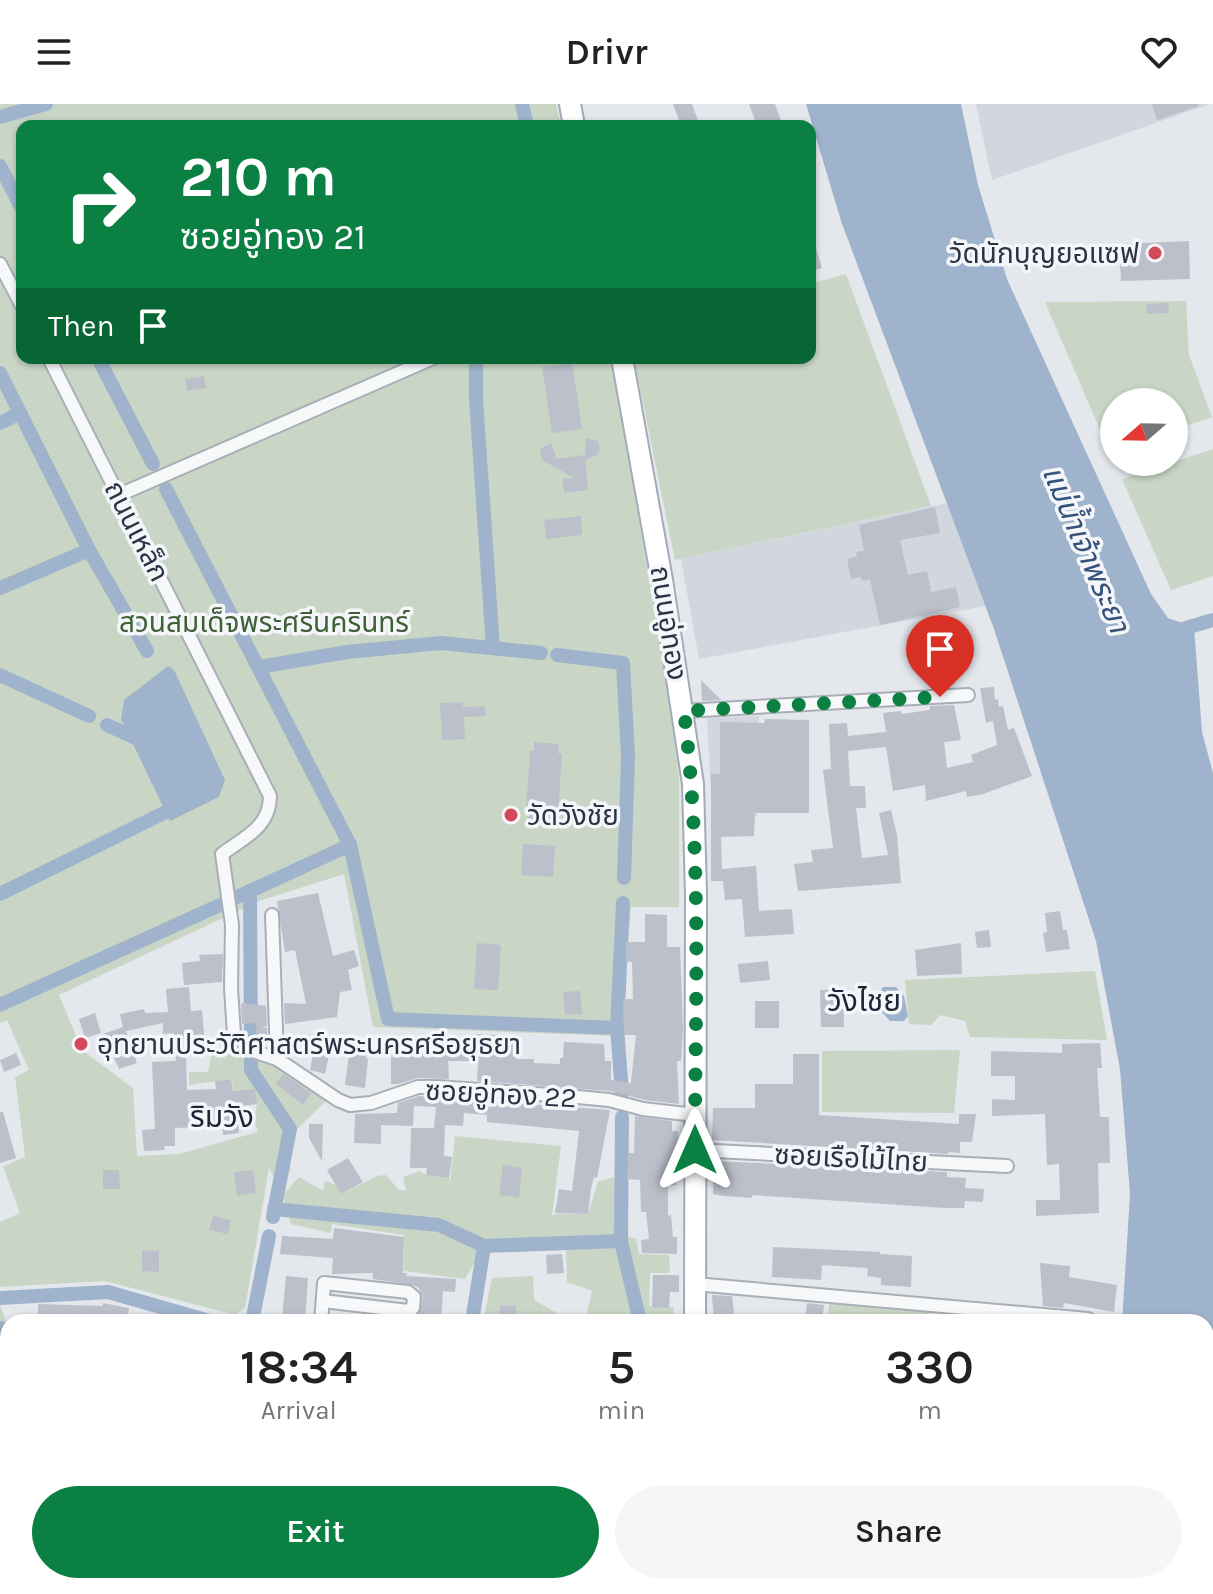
<!DOCTYPE html>
<html lang="en">
<head>
<meta charset="utf-8">
<style>
	body { margin:0; font-family:Karla,"Noto Sans Thai",sans-serif; background:#f6f6f6; color:#222; height:100vh; display:flex; flex-direction:column; font-size:30px; white-space:nowrap }
	* { box-sizing:border-box; margin:0 }
	p { font-size:26px; color:#767676 }
	.icon { flex:none; width:44px; height:44px; fill:none; stroke:currentColor; stroke-width:2; stroke-linecap:round; stroke-linejoin:round }
	.map { position:relative; flex:1; overflow:hidden }
	.sheet { position:absolute; left:0px; top:1210px; width:1214px; height:280px; display:flex; flex-direction:column; background:#fff; border-radius:24px 24px 0 0; box-shadow:0 2px 6px #0004 }
	.sheet>* { flex:none }
	.top-card { position:absolute; left:16px; top:16px; width:800px; height:244px; border-radius:16px; box-shadow:0 2px 6px #0004; background:#0b8043; color:#fff; overflow:hidden }
	.needle { width:52px; rotate:250deg }
	.buttons { position:absolute; left:1100px; top:284px; display:grid; gap:16px }
	.buttons a { display:grid; place-items:center; width:88px; height:88px; border-radius:50%; background:#fff; box-shadow:0 2px 6px #0004; font-size:40px }
	.pin { position:absolute; display:grid; place-items:center; width:68px; height:68px; color:#fff; margin:-82px -34px; border-radius:50% 50% 50% 0; rotate:-45deg; box-shadow:0 0 8px #0007 }
	.pin .icon { rotate:45deg }
	.me { position:absolute; width:88px; margin:-44px; rotate:0deg; stroke-linejoin:round; filter:drop-shadow(0 0 6px #0008) }
	.turn { display:flex; align-items:center; gap:28px; height:168px; padding:0 32px; font-size:36px }
	.turn .icon { width:104px; height:104px; stroke-width:2.5 }
	.turn b { display:block; font-size:56px; line-height:68px }
	.then { display:flex; align-items:center; height:76px; padding:0 32px; background:#0003; gap:16px; font-size:30px }
	.eta { display:flex; justify-content:space-evenly; align-items:center; height:136px; text-align:center }
	.eta b { font-size:48px; font-weight:600; line-height:56px }
	.button { display:flex; gap:16px; margin-top:auto; padding:16px 32px }
	.button a { flex:1; height:92px; border-radius:48px; background:#0b8043; color:#fff; font-size:32px; font-weight:600; line-height:92px; text-align:center }
	.button a+a { background:#f6f6f6; color:#222 }
	header { display:flex; justify-content:space-between; align-items:center; height:104px; padding:0 32px; background:#fff; font-size:36px; font-weight:600 }
	.map>svg:first-child { display:block }
</style>
</head>
<body>
<header><svg class="icon" aria-label="menu" viewBox="0 0 24 24"><path d="M4 6h16M4 12h16M4 18h16"/></svg>Drivr<svg class="icon" aria-label="heart" viewBox="0 0 24 24"><path d="M12 20l-8-8c-3-5 5-10 8-4 3-6 11-1 8 4z"/></svg></header>
<div class="map">
<svg width="1213" height="1490" viewBox="0 0 1213 1490">
	<rect width="100%" height="100%" fill="#e4e7ec"/>
	<g fill="#d2d6de">
		<path d="M976,0H1210L992,76Z"/>
		<path d="M947,399L986,502L699,555L681,455Z"/>
		<path d="M759,612L757,712H712L707,614Z"/>
		<path d="M818,1482H946L977,1490H842Z"/>
	</g>
	<g fill="#c9d6c5">
		<path d="M0,0H556L561,22H22V254H611L618,288L667,584L679,672V803H631L621,932L373,923L344,770L259,797L59,891L82,946L133,984L137,1052L179,1050L258,1028L254,1016L257,1000L234,987L231,975L189,981V968H208L211,952L242,942L286,963L328,995L285,1037L291,1067L274,1073L269,1064L245,1204L235,1211L105,1177L0,1183V1118L20,1109L3,1063L25,1053L15,973L29,966L7,916L0,919Z"/>
		<path d="M846,170L931,402L675,456L634,254H810V180Z"/>
		<path d="M1186,197L1189,251L1212,313L1174,326V298H1114V348L1110,349L1045,198Z"/>
		<path d="M1213,345V472L1171,486L1122,375Z"/>
		<path d="M1095,867L1107,936L970,933L965,917L940,911L931,921L909,920L905,876Z"/>
		<path d="M960,946L954,1009L822,1008V947Z"/>
		<path d="M455,1032L561,1042L552,1112L554,1110H588L598,1078L615,1073L625,1131L636,1135L639,1150L669,1151L670,1169H650L649,1202L674,1203L672,1218H585L592,1187L567,1178L566,1146L513,1147L494,1137L480,1150L465,1175L404,1167V1131L332,1120L331,1129L291,1120L283,1091L299,1073L323,1087L325,1077L336,1081L341,1090L377,1072L386,1071L399,1086H406L403,1073L420,1067L426,1071L449,1074L450,1078Z"/>
		<path d="M533,1172L534,1196L572,1218H483L492,1174Z"/>
		<path d="M830,1195L930,1202L928,1218H827Z"/>
		<path d="M0,1201L8,1221V1282L0,1283Z"/>
		<path d="M8,1300V1482H395L415,1490H0V1302Z"/>
		<path d="M456,1482H630L650,1490H480Z"/>
	</g>
	<g fill="#9fb4cc">
		<path d="M806,0H961L978,81L1007,175L1151,490L1168,514L1194,523L1202,628L1213,669V1490H1025L1029,1482H1206V1218H1122L1130,1090L1120,965L1096,837L994,525L841,117Z"/>
		<path d="M168,562L174,566L225,676L219,693L170,717L121,615L124,596Z"/>
		<path d="M883,883H896L904,892L908,912L904,917H890L882,908L879,889Z"/>
		<path d="M187,1482H362L372,1490H261L252,1485L232,1490H175Z"/>
	</g>
	<g fill="none" stroke-linecap="round" stroke-linejoin="round">
		<g stroke="#9fb4cc" stroke-width="14">
			<path d="M522,0L527,22"/>
			<path d="M0,13L46,0"/>
			<path d="M0,62L22,105"/>
			<path d="M98,254L153,360"/>
			<path d="M476,254V295L493,544"/>
			<path d="M0,269L89,446L147,547"/>
			<path d="M0,319L20,309"/>
			<path d="M166,385L350,741L388,915L617,924"/>
			<path d="M0,484L89,446"/>
			<path d="M1176,527L1213,516"/>
			<path d="M557,551L623,559L628,653L624,774"/>
			<path d="M259,563L347,548L441,539L541,549"/>
			<path d="M0,571L89,612"/>
			<path d="M107,621L144,638"/>
			<path d="M250,787L251,941"/>
			<path d="M0,790L182,700"/>
			<path d="M237,793L350,741"/>
			<path d="M0,901L220,801"/>
			<path d="M251,955V966L290,1025L273,1113"/>
			<path d="M622,989L617,924L623,799"/>
			<path d="M622,1013L621,1137L640,1218"/>
			<path d="M274,1105L439,1121L484,1142L621,1137"/>
			<path d="M0,1194L108,1188L213,1218"/>
			<path d="M252,1218L269,1132"/>
			<path d="M472,1218L484,1142"/>
			<path d="M0,1224L8,1244"/>
			<path d="M589,1482L618,1490"/>
		</g>
	</g>
	<g fill="#bbc0ca">
		<path d="M673,0H692L700,22H681Z"/>
		<path d="M749,0H775L783,22H757Z"/>
		<path d="M1152,0H1199V2L1157,16Z"/>
		<path d="M810,134H813L822,164L810,168Z"/>
		<path d="M1189,137L1190,175L1121,177L1119,140Z"/>
		<path d="M1168,199L1169,209L1147,210L1146,200Z"/>
		<path d="M572,259L582,325L552,329L542,263Z"/>
		<path d="M204,272L206,284L187,287L185,275Z"/>
		<path d="M586,334L598,337L600,344L597,351L585,356V353L588,386L564,389L562,375L574,374L542,356L540,345L551,339L557,355L585,351Z"/>
		<path d="M935,403L940,429L900,436L908,471L927,467L931,488L956,483L960,503L880,521L870,475L862,477L861,473L851,475L847,455L857,452L856,448L864,447L859,421Z"/>
		<path d="M581,412L582,431L546,435L544,416Z"/>
		<path d="M701,576L721,596L702,597Z"/>
		<path d="M994,583L995,596L998,595L999,603L1003,602L1008,626L1014,624L1032,672L983,690L967,693L966,687L926,697L925,681L893,687L886,643L848,647L850,682H865L866,704H856L862,754L888,751L879,709L891,706L897,731L901,779L798,787L794,760L813,758L811,746L833,744L823,666L831,665L829,620L847,619L848,632L886,628L883,609L901,607L902,610L930,606V602L954,601L961,636L944,638L947,664L973,658L971,651L997,641L993,617L986,619L980,584Z"/>
		<path d="M463,598V603L485,602L486,612L464,613L465,635L442,636L440,599Z"/>
		<path d="M765,615L809,616V709H755L754,732L721,733L722,765L756,762L759,807L792,805L794,830L745,833L742,795L725,796L723,777H711V670H720V618L764,619Z"/>
		<path d="M534,638L559,640L558,649L562,650L558,711H554L553,720L528,718L529,709L526,708L530,647H534Z"/>
		<path d="M523,740L555,742L553,773L521,771Z"/>
		<path d="M318,789L333,852L354,846L359,862L348,866L352,886L340,888L337,913L285,920L284,899L306,900L295,846L285,848L277,797Z"/>
		<path d="M1060,807L1063,826H1067L1070,845L1046,848L1043,829L1047,828L1045,809Z"/>
		<path d="M645,810L667,811V843H680L683,925L681,957H677L679,1000L645,996L610,987L477,977L478,957H448L449,975L418,974L398,980H391V950L444,947V939H475V930L517,932L516,955H534V959L560,960V954H563L564,938L604,940L605,957H611V976L631,979L636,931H624L623,895H633L632,858H626V838H645Z"/>
		<path d="M989,826L991,843L977,844L975,828Z"/>
		<path d="M477,839L501,841L498,886L474,885Z"/>
		<path d="M961,839L962,870L917,872L915,846Z"/>
		<path d="M223,850L222,878L184,881L182,859L200,857L199,851Z"/>
		<path d="M768,857L770,876L740,879L738,860Z"/>
		<path d="M189,883L191,907L202,906L206,951L186,952L187,986L216,985L215,977L231,975L233,987L255,985L257,1000L241,1002L243,1015L238,1016L239,1029L223,1031L222,1018L201,1020L202,1023L175,1024V1042H164L165,1046L144,1047L142,1026L155,1025L152,958L176,957L174,929L163,930V919L126,927L137,959L119,965L103,930L123,923L120,910L144,905L145,909L168,908L166,885Z"/>
		<path d="M843,885L844,923H821L820,886Z"/>
		<path d="M580,887L582,910L565,911L563,888Z"/>
		<rect x="755" y="897" width="24" height="27"/>
		<path d="M241,899L266,902L267,922L261,923L267,924V940L256,937V919L242,920Z"/>
		<path d="M95,909L101,929L85,934L79,915Z"/>
		<path d="M316,934L332,937L325,970L310,966Z"/>
		<path d="M351,934L367,936L366,954L368,955L365,984L345,981Z"/>
		<path d="M1100,939L1102,964H1097L1100,1013H1109L1110,1059H1098L1099,1109L1036,1112V1096H1060L1059,1060L1047,1061L1045,1010L992,1012V995L1015,996V972H991V947L1062,949V940Z"/>
		<path d="M16,949L21,961L4,968L0,956Z"/>
		<path d="M793,950H819V1011L959,1020V1010H976L972,1038H960V1049L949,1048L948,1050L712,1036L713,1004H755V980H793Z"/>
		<path d="M283,970L311,989L303,1001L276,980Z"/>
		<path d="M419,992L610,1006L597,1074L594,1073L591,1085L588,1110L555,1109L559,1085L572,1087L579,1027L487,1018V1011L464,1009L463,1022L445,1021L444,1052L452,1053L449,1074L426,1071L427,1064H410L411,1024H434L436,1003L414,1002L413,1022L381,1021V1040L354,1039L355,1010L397,1009L398,999Z"/>
		<path d="M0,1008H3L16,1054L0,1059Z"/>
		<path d="M635,1012L672,1017V1027H678L676,1081H668V1112L671,1111L673,1133H677V1150L642,1149L641,1136L649,1135L646,1108H641L640,1076L627,1075L629,1049H634Z"/>
		<path d="M309,1020H323L322,1057L309,1034Z"/>
		<path d="M348,1054L363,1078L341,1090L327,1066Z"/>
		<path d="M714,1057L947,1068V1073L966,1074L965,1084L984,1085L983,1098L965,1097L964,1104H945L752,1091V1094L726,1092L713,1090Z"/>
		<path d="M503,1061L522,1064L519,1094L499,1091Z"/>
		<path d="M103,1066H119L120,1085H103Z"/>
		<path d="M253,1066L256,1089L237,1092L234,1068Z"/>
		<path d="M213,1112L231,1116L228,1130L209,1126Z"/>
		<path d="M334,1124L404,1133L403,1169H407L406,1172L456,1175L455,1188L443,1187L441,1218H417L423,1193L419,1184L413,1181L373,1175V1169L332,1170L333,1154L280,1150L282,1132L333,1135Z"/>
		<path d="M773,1143L880,1148V1150L912,1152L911,1183L881,1181V1174L867,1172L868,1164L822,1161L821,1176L772,1173Z"/>
		<path d="M142,1146L159,1147V1168L142,1167Z"/>
		<path d="M562,1150L564,1169L547,1170L546,1151Z"/>
		<path d="M1040,1159L1070,1162L1069,1173L1117,1181L1114,1208L1064,1199L1063,1204L1043,1202Z"/>
		<path d="M653,1171H679V1188H670L669,1204L652,1203Z"/>
		<path d="M286,1172L308,1174L305,1217L282,1215Z"/>
		<path d="M712,1191L732,1192L735,1218H714Z"/>
		<path d="M103,1199L129,1204L127,1218H38V1200L103,1202Z"/>
		<path d="M807,1199L824,1201L822,1218H805Z"/>
		<path d="M500,1201L516,1202L515,1218H499Z"/>
	</g>
	<g fill="none" stroke-linecap="round" stroke-linejoin="round">
		<defs>
			<g id="minor">
				<path d="M0,160L22,202"/>
				<path d="M49,254L270,692C270,723 245,733 222,750L232,821L231,884L234,930L256,948L277,955L338,996L350,1001L371,999L418,983H437L578,993L609,996L643,1005L695,1011"/>
				<path d="M119,391L433,254"/>
				<path d="M684,607L968,591"/>
				<path d="M272,811L277,955"/>
				<path d="M695,1046L1007,1062"/>
				<path d="M695,1180L1088,1215"/>
				<path d="M321,1218L324,1179L408,1188L414,1193L413,1204L408,1207L323,1197"/>
			</g>
			<g id="tertiary">
				<path d="M0,1289H8"/>
				<path d="M433,1482L453,1490"/>
			</g>
			<g id="primary">
				<path d="M570,0L574,22"/>
				<path d="M622,254L662,476L693,680L696,791L695,1218"/>
				<path d="M681,1490L683,1482"/>
			</g>
		</defs>
		<use href="#minor" stroke="#a9aeb7" stroke-width="16"/>
		<use href="#tertiary" stroke="#a9aeb7" stroke-width="20"/>
		<use href="#primary" stroke="#a3abb8" stroke-width="24"/>
		<use href="#minor" stroke="#f7f8fa" stroke-width="12"/>
		<use href="#tertiary" stroke="#f7f8fa" stroke-width="16"/>
		<use href="#primary" stroke="#fff" stroke-width="20"/>
	</g>
	<g fill="none" stroke-linecap="round" stroke-linejoin="round">
		<path stroke="#0b8043" stroke-width="14" stroke-dasharray="0 25.2" d="M695,1046C695,900 702,753 684,607L940,593"/>
	</g>
	<g fill="#d1495b" stroke="#f4f6f9" stroke-width="3">
		<circle cx="1155" cy="149" r="8"/>
		<circle cx="511" cy="711" r="8"/>
		<circle cx="81" cy="940" r="8"/>
	</g>
	<g text-anchor="middle" dominant-baseline="central" stroke-width="7" stroke-linejoin="round" paint-order="stroke">
		<g font-size="28" fill="#2b3445" stroke="#f4f6f9" text-anchor="start">
			<text x="1139" y="149" text-anchor="end">วัดนักบุญยอแซฟ</text>
			<text x="527" y="711">วัดวังชัย</text>
			<text x="97" y="940">อุทยานประวัติศาสตร์พระนครศรีอยุธยา</text>
		</g>
		<g font-size="28" fill="#2b3445" stroke="#f4f6f9">
			<text transform="translate(137 427) rotate(63)">ถนนเหล็ก</text>
			<text transform="translate(669 519) rotate(81)">ถนนอู่ทอง</text>
			<text transform="translate(501 990) rotate(3)">ซอยอู่ทอง 22</text>
			<text transform="translate(851 1054) rotate(3)">ซอยเรือไม้ไทย</text>
		</g>
		<g font-size="28" fill="#3f6138" stroke="#f4f6f9">
			<text x="264" y="518">สวนสมเด็จพระศรีนครินทร์</text>
		</g>
		<g font-size="30" font-style="italic" fill="#34527a" stroke="#f4f6f9">
			<text transform="translate(1086 445) rotate(67)">แม่น้ำเจ้าพระยา</text>
		</g>
		<g font-size="30" fill="#1d2536" stroke="#f4f6f9">
			<text x="864" y="897">วังไชย</text>
			<text x="222" y="1013">ริมวัง</text>
		</g>
	</g>
</svg>
<div class="buttons">
<a><svg class="needle" viewBox="-14 -14 28 28"><path d="M0-13l5 13h-10z" fill="#e53935"/><path d="M0 13l5-13h-10z" fill="#767676"/></svg></a>
</div>
<div class="pin" style="left:940px;top:593px;background:#d93025"><svg class="icon" aria-label="arrive" viewBox="0 0 24 24"><path d="M6 21V4h12l-3 4 3 4H6"/></svg></div>
<svg class="me" style="left:695px;top:1046px" viewBox="-20 -20 40 40"><path d="M0-17L14 15 0 8-14 15z" fill="#0b8043" stroke="#fff" stroke-width="4"/></svg>
<div class="top-card">
<div class="turn"><svg class="icon" aria-label="right" viewBox="0 0 24 24"><path d="M7 20v-9h11M14 6l5 5-5 5"/></svg><div><b>210 m</b>ซอยอู่ทอง 21</div></div>
<div class="then">Then<svg class="icon" aria-label="arrive" viewBox="0 0 24 24"><path d="M6 21V4h12l-3 4 3 4H6"/></svg></div>
</div>
<section class="sheet">
<div class="eta">
<div><b>18:34</b><p>Arrival</p></div>
<div><b>5</b><p>min</p></div>
<div><b>330</b><p>m</p></div>
</div>
<div class="button"><a>Exit</a><a>Share</a></div>
</section>
</div>
</body>
</html>
